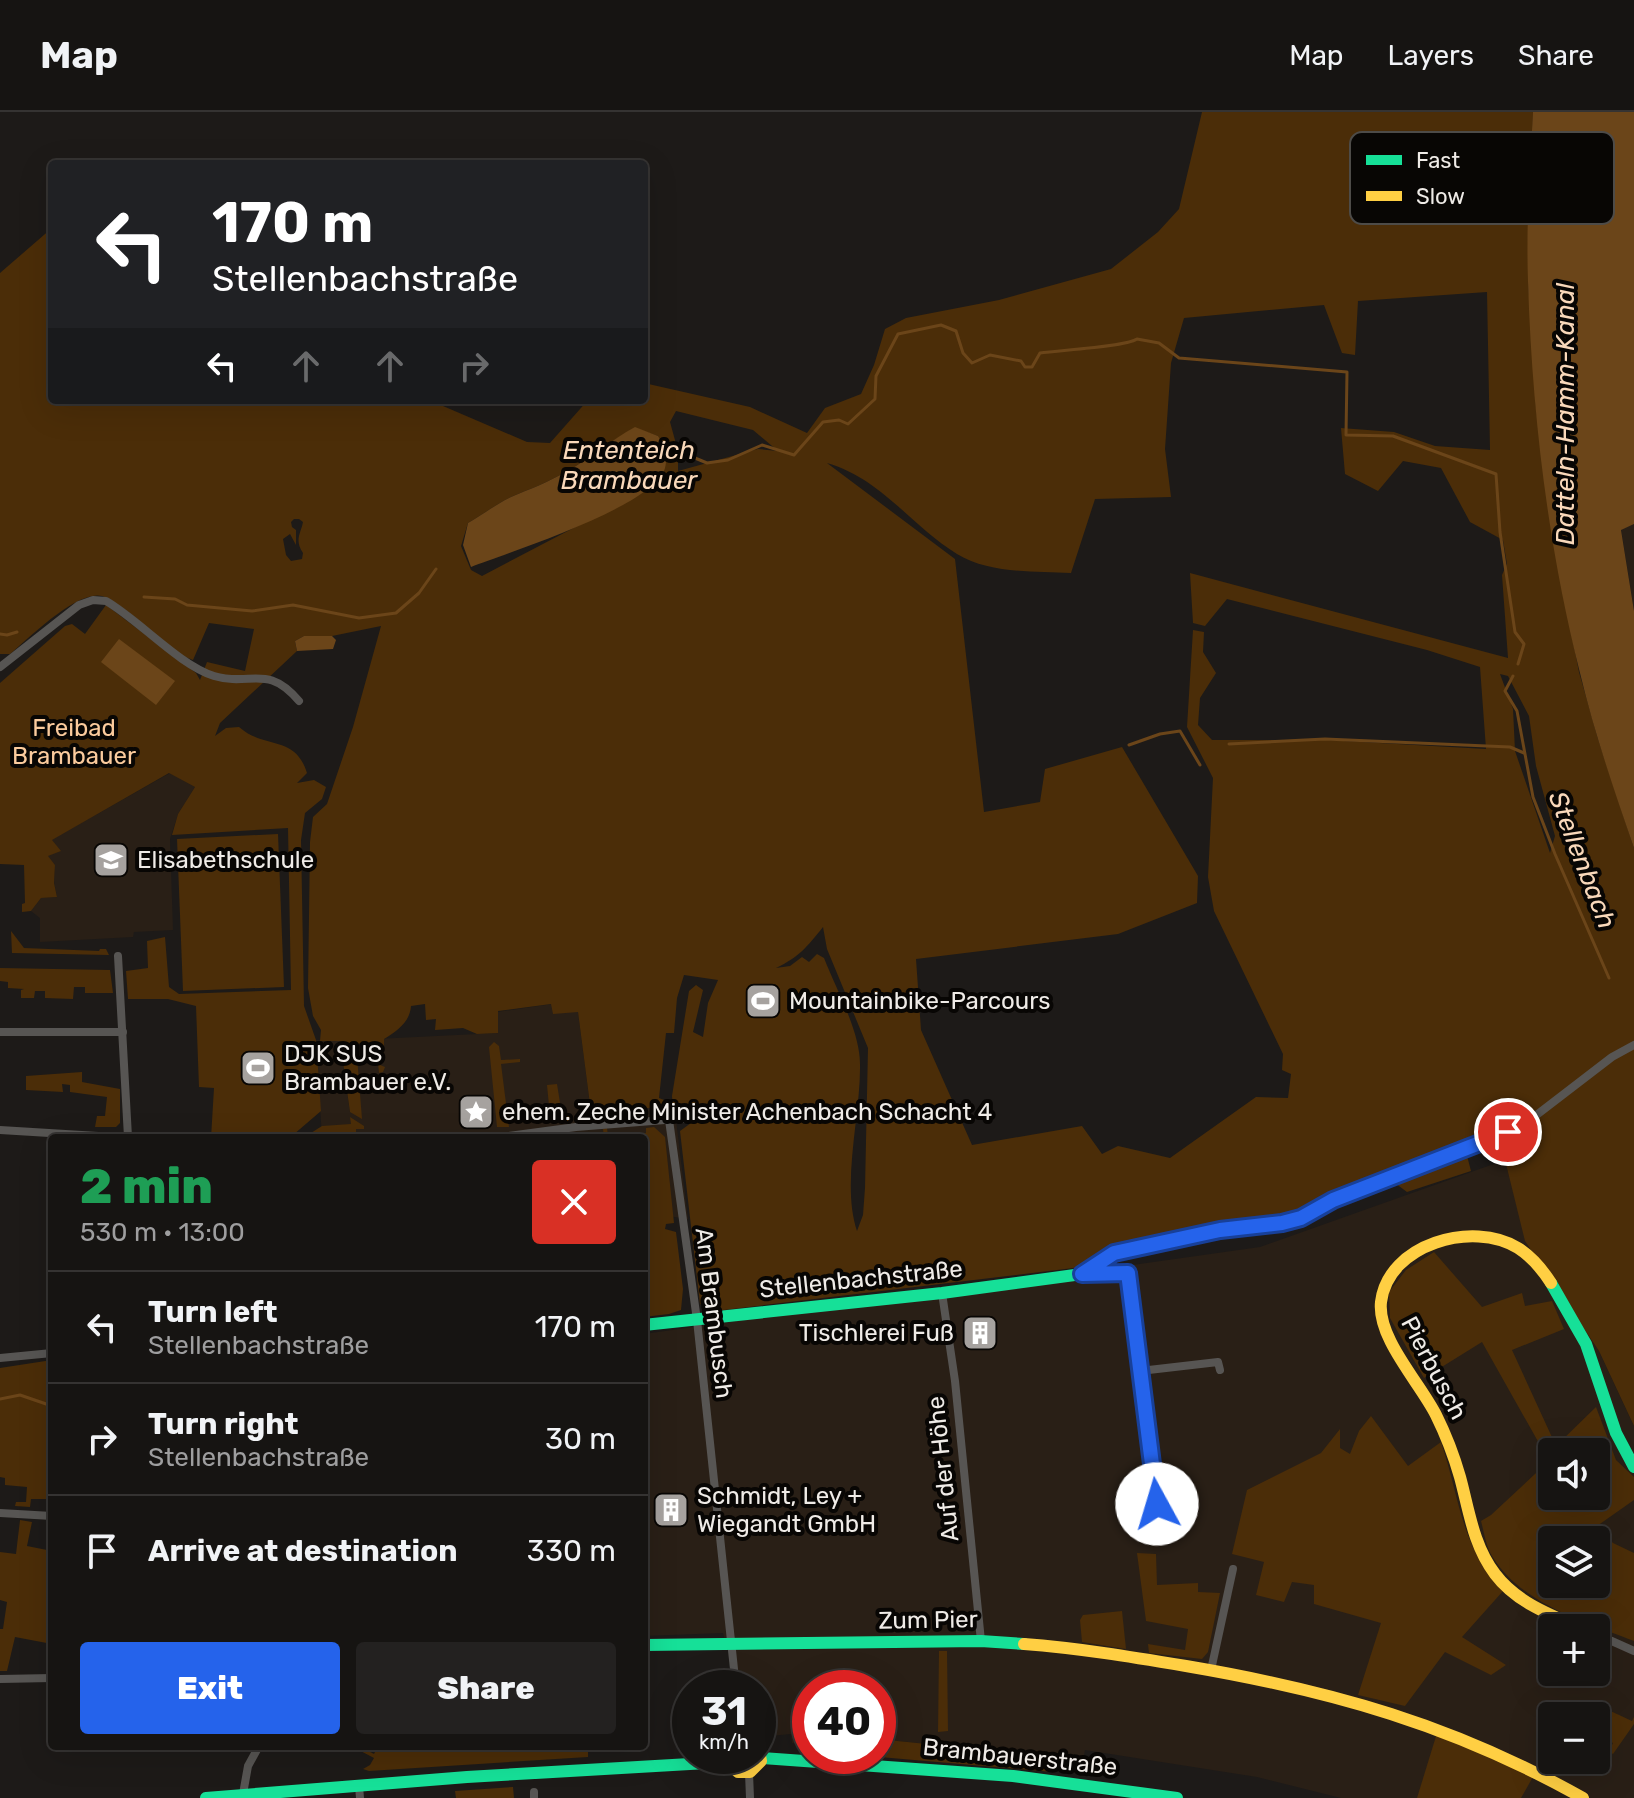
<!DOCTYPE html>
<html lang="en">
<head>
<meta charset="utf-8">
<style>
	body { margin:0; font-family:Rubik,sans-serif; background:#232120; color:#f1f3f6; height:100vh; display:flex; flex-direction:column; font-size:30px; white-space:nowrap }
	* { box-sizing:border-box; margin:0 }
	p { font-size:26px; color:#9e9e9f }
	.icon { flex:none; width:44px; height:44px; fill:none; stroke:currentColor; stroke-width:2; stroke-linecap:round; stroke-linejoin:round }
	.map { position:relative; flex:1; overflow:hidden }
	.side { position:absolute; left:48px; top:1022px; width:600px; height:616px; display:flex; flex-direction:column; background:#161412; border-radius:8px; box-shadow:0 8px 32px #0002,0 0 0 2px #353332 }
	.side>* { flex:none }
	.hud { position:absolute; left:48px; top:48px; width:600px; height:244px; border-radius:8px; box-shadow:0 8px 32px #0002,0 0 0 2px #353332; background:#202124; color:#fff; overflow:hidden }
	.fabs { position:absolute; left:1538px; top:1326px; display:grid; gap:16px }
	.fabs a { display:grid; place-items:center; width:72px; height:72px; border-radius:8px; background:#161412; box-shadow:0 8px 32px #0002,0 0 0 2px #353332; font-size:40px }
	.speed { position:absolute; left:672px; top:1558px; display:flex; gap:16px; font-size:40px; font-weight:700; text-align:center }
	.speed>* { display:grid; place-content:center; width:104px; height:104px; border-radius:50%; background:#161412; box-shadow:0 8px 32px #0002,0 0 0 2px #353332; line-height:1 }
	.speed small { font-size:20px; font-weight:400 }
	.speed .limit { border:12px solid #d22; background:#fff; color:#111 }
	.pin { position:absolute; display:grid; place-items:center; width:68px; height:68px; color:#fff; margin:-34px; border:4px solid #fff; border-radius:50%; box-shadow:0 2px 8px #0007 }
	.me { position:absolute; width:88px; margin:-44px; rotate:354deg; stroke-linejoin:round; filter:drop-shadow(0 0 6px #0008) }
	.turn { display:flex; align-items:center; gap:28px; height:168px; padding:0 32px; font-size:36px }
	.turn .icon { width:104px; height:104px; stroke-width:2.5 }
	.turn b { display:block; font-size:56px; line-height:68px }
	.lanes { display:flex; align-items:center; height:76px; padding:0 32px; background:#0003; justify-content:center; gap:40px; direction:ltr }
	.lanes .off { opacity:.35 }
	.round { display:grid; place-items:center; flex:none; width:84px; height:84px; border-radius:8px; background:#232120 }
	.headline { display:flex; align-items:center; justify-content:space-between; height:136px; padding:0 32px }
	h1 { font-size:48px; font-weight:800; line-height:60px; color:#1e9e55 }
	.primary-button { display:flex; gap:16px; margin-top:auto; padding:16px 32px }
	.primary-button a { flex:1; height:92px; border-radius:8px; background:#2563eb; color:#fff; font-size:32px; font-weight:800; line-height:92px; text-align:center }
	.primary-button a+a { background:#232120; color:#f1f3f6 }
	ul { padding:0; list-style:none }
	li { display:flex; align-items:center; gap:24px; height:112px; padding:0 32px; border-top:2px solid #353332 }
	li div { flex:1 }
	li b { display:block; font-size:30px }
	li em { font-style:normal }
	header { display:flex; align-items:center; gap:48px; box-sizing:border-box; height:112px; padding:0 40px; background:#161412; border-bottom:2px solid #353332 }
	header strong { font-size:38px }
	nav { display:flex; gap:44px; margin-inline-start:auto; font-size:28px }
	.map>svg:first-child { display:block }
</style>
</head>
<body>
<header>
<strong>Map</strong>
<nav><a>Map</a><a>Layers</a><a>Share</a></nav>
</header>
<div class="map">
<svg width="1634" height="1686" viewBox="0 0 1634 1686">
	<rect width="100%" height="100%" fill="#1d1a18"/>
	<g fill="#291f16" fill-rule="evenodd">
		<path d="M1634,412V499L1621,417Z"/>
		<path d="M170,661L195,675L178,702L170,727L173,818L134,820L133,825L40,830V806L31,799L41,786L57,785L54,771L55,753L47,744L60,739L51,728Z"/>
		<path d="M552,892L578,900L591,1000L662,995L675,1000L688,1107L668,1104L644,1026H322L316,928L340,929L350,1000L356,932L376,930V927L498,921L497,900Z"/>
		<path d="M1505,1048L1526,1129L1599,1239L1634,1314V1686H1341L1257,1665L1085,1638L1083,1648L878,1627V1576H810V1631H792L791,1622L758,1625V1576H739L723,1521L644,1524V1222L1260,1135ZM1552,1340H1596V1384H1552ZM1552,1428H1596V1472H1552ZM1552,1516H1596V1560H1552ZM1552,1604H1596V1648H1552Z"/>
	</g>
	<g fill="#4b2d08" fill-rule="evenodd">
		<path d="M1202,0H1533L1528,169L1536,296L1552,423L1579,560L1598,627L1634,736V1314L1599,1239L1525,1129L1505,1048L1516,1028L1529,1024L1516,1019L1465,1036L1471,1059L1407,1080L1395,1071L1277,1108L1122,1134L1082,1155L715,1199L700,1192L680,1019L691,1011L690,1002L681,1001L673,996L672,984L689,879L696,873L703,878L693,920L703,925L708,891L718,868L684,863L677,886L674,921H666L659,986L664,988L662,995L591,1000L578,900L553,902L551,892L498,899V921L477,922L463,916L435,918L436,907L426,908L425,892L411,894C410,910 397,919 384,927V943L379,944L380,953L385,955L383,960L379,961L376,930L356,932L362,1007L350,1000L340,929H320L321,918L313,904L308,876L310,730L313,705L327,692L353,615L381,514L332,524H304L295,529L297,539L220,611L215,624L226,616L239,615C265,638 295,622 307,661L297,671L314,668L326,675L322,687L305,701L301,728L304,894L316,928L321,999L293,1023L211,1026L214,976L199,975L196,894L168,887H128L126,859L148,856L147,829L165,825L169,875L179,882L291,878L288,716L172,723L178,702L195,675L169,661L52,728L61,739L48,744L55,753L54,771L57,785L41,786L31,799L22,800V792L25,791L24,753L0,752V571L65,514L72,512L85,522L106,493L196,561L200,568L207,550L245,559L254,517L209,511L193,548L180,543C164,531 119,488 102,484C77,478 29,526 10,542H0V161L52,116V288H429L527,330L550,331L588,288H644V271L750,295L807,321L825,296L861,282L874,253L885,217L906,206L999,188L1111,157L1158,120L1179,97ZM1487,180L1490,338L1435,334L1394,320L1341,316L1345,362L1378,379L1403,349L1441,356L1470,410L1503,428L1507,452L1502,463L1508,546L1190,461L1193,511L1205,514L1227,487L1427,538L1480,555L1486,637L1326,628H1212L1198,613L1200,586L1216,561L1203,540L1204,520L1193,518L1187,615L1213,666L1208,765L1214,799L1283,942L1282,958L1291,962L1288,986L1256,985L1170,1046L1118,1034L1102,1042L1082,1014L972,1033L921,918L916,847L1118,822L1197,791L1198,764L1122,635L1045,657L1040,690L984,700L955,447L827,351C882,367 910,413 957,442C990,462 1034,459 1071,461L1095,387L1171,385L1165,337L1171,251L1184,206L1324,193L1342,241L1355,243L1358,189ZM676,299L753,318L778,339L758,337L678,359V342L670,339H678L670,310ZM635,316L658,324L664,358L648,377L482,464L471,458L461,434L468,411C482,403 496,392 511,385C530,377 549,370 567,359C591,346 611,328 635,316ZM294,407H299L303,410C301,421 294,428 303,441L302,447L291,449L286,443L283,427L290,422L296,433V418L292,415L291,410ZM1500,562L1508,564L1529,604L1536,654L1555,724L1550,741L1515,639L1513,597ZM823,815L827,837L868,936L865,1076L863,1103L857,1119C841,1071 861,1003 860,952C860,919 836,877 824,846L817,842L809,850L802,845L790,854L776,856C799,845 807,835 823,815Z"/>
		<path d="M278,722L284,875L183,879L177,727Z"/>
		<path d="M11,819L24,836L99,839L100,837H106L109,843L12,841Z"/>
		<path d="M0,856L110,858L113,881H85V875H74L73,887L45,886V879H35L34,886H21V878L24,877L8,876V870L0,869Z"/>
		<path d="M494,930L499,934L501,948L520,947V950L501,952L509,1015H497L489,935Z"/>
		<path d="M82,960V970L120,977V1011L116,1015H95L97,1004H105L107,985L70,980V973L62,972L63,980L26,978V964Z"/>
		<path d="M557,972L562,1003H570L568,1010L558,1009L550,1004L547,973Z"/>
		<path d="M350,1005L364,1014V1017H356V1021H364L366,1026H303L322,1014L351,1012Z"/>
		<path d="M654,1015L665,1025L674,1111L666,1112L665,1117L676,1120L683,1177L681,1198L669,1202L644,1205V1026H604L603,1017L607,1016L608,1024L646,1021V1016Z"/>
		<path d="M1434,1140L1482,1195L1522,1181L1525,1194L1552,1189L1564,1217L1512,1238L1556,1334L1596,1295L1616,1348L1634,1365V1388L1597,1414L1613,1431L1634,1441V1529C1585,1510 1521,1492 1492,1444C1486,1434 1484,1420 1481,1409L1491,1403L1549,1349L1482,1230L1424,1266L1390,1206L1389,1180L1406,1158ZM1552,1340H1596V1384H1552ZM1552,1428H1596V1472H1552Z"/>
		<path d="M52,1248V1387H31L30,1395L15,1394L16,1390H26L27,1375L5,1373V1366L0,1365V1256Z"/>
		<path d="M1371,1304L1408,1354L1441,1330C1460,1386 1460,1434 1503,1479L1462,1525L1506,1553L1491,1563L1445,1540L1405,1594L1358,1583L1381,1511L1314,1492V1473L1292,1470L1284,1490L1256,1483L1264,1450L1232,1442L1247,1378L1321,1341L1340,1317V1336L1350,1342L1359,1319Z"/>
		<path d="M20,1408L32,1410L27,1434L52,1439V1532L15,1525L7,1559H0V1517H3L7,1490L0,1488V1440L16,1442Z"/>
		<path d="M1137,1441L1156,1442L1157,1473L1198,1471V1480L1220,1481L1208,1540L1202,1547L1149,1541L1148,1532L1185,1538L1188,1517L1146,1509Z"/>
		<path d="M1122,1499L1126,1537L1082,1530L1080,1508L1083,1503Z"/>
		<path d="M939,1539H947L948,1619L938,1620Z"/>
		<path d="M1604,1596L1632,1609L1634,1605V1612L1613,1642L1609,1639L1613,1631L1596,1621Z"/>
		<path d="M1437,1621L1534,1663L1521,1686H1417Z"/>
		<path d="M878,1627L1056,1645L1053,1660L868,1644H878Z"/>
		<path d="M351,1634H359L374,1642L378,1634H402L401,1637L405,1639L407,1634H426L434,1638L440,1634H487V1636L555,1634L558,1638L588,1639V1645L369,1659L363,1657L370,1653L374,1646Z"/>
		<path d="M513,1675L514,1686H456L455,1679Z"/>
	</g>
	<g fill="#6b4519">
		<path d="M1533,0H1634V412L1621,418L1634,499V736C1614,678 1594,620 1580,561C1548,435 1532,301 1528,170C1526,114 1530,56 1533,0Z"/>
		<path d="M635,315L658,324C664,334 669,346 664,359C646,397 512,439 471,455L463,433L468,411C482,403 496,392 511,385C530,377 549,370 567,359C591,346 611,328 635,315Z"/>
		<path d="M304,524H332L336,528L333,537L297,539L295,529Z"/>
		<path d="M119,527L175,569L156,593L101,550Z"/>
	</g>
	<g fill="none" stroke-linecap="round" stroke-linejoin="round">
		<g stroke="#6b4519" stroke-width="3">
			<path d="M683,341L707,351L728,348L762,333L794,343L823,310L839,308L848,312L875,287L876,264L898,222L941,213L956,219L963,241L972,251L990,243L1021,249L1025,255H1032L1040,241C1060,238 1125,235 1137,227L1159,231L1179,246L1347,260L1346,323L1393,324L1496,362L1500,420L1515,520L1524,532L1518,552"/>
			<path d="M144,485L175,487L187,493L252,499L293,493L359,506L396,501L419,481L436,457"/>
			<path d="M0,522L7,523L17,520"/>
			<path d="M1513,564L1505,579L1517,599L1533,685L1555,742L1609,866"/>
			<path d="M1229,632L1325,627L1510,635L1524,641"/>
			<path d="M1129,633L1160,622L1180,619L1200,653"/>
			<path d="M0,1287L20,1283L52,1294"/>
		</g>
		<g stroke="#575553" stroke-width="8">
			<path d="M0,555L79,493L93,488L106,489C139,508 179,553 214,564C251,575 267,551 299,589"/>
			<path d="M118,844L128,1025"/>
			<path d="M0,920H123"/>
			<path d="M669,1008L697,1208L736,1576"/>
			<path d="M0,1018L131,1026"/>
			<path d="M494,1026L576,1015L690,1006"/>
			<path d="M1086,1160L1114,1141L1220,1118L1282,1111L1301,1106L1333,1088L1489,1029L1526,1011L1612,945L1634,933"/>
			<path d="M942,1181L955,1269L981,1529"/>
			<path d="M0,1246L52,1241"/>
			<path d="M1140,1259L1218,1250L1220,1258"/>
			<path d="M0,1401L52,1404"/>
			<path d="M1596,1522L1634,1539"/>
			<path d="M1211,1558L1233,1457"/>
			<path d="M0,1567L52,1566"/>
			<path d="M749,1661L750,1686"/>
			<path d="M359,1674L360,1686"/>
			<path d="M534,1680V1686"/>
			<path d="M243,1682L248,1654L259,1634"/>
		</g>
		<g stroke="#16e098" stroke-width="12">
			<path d="M1551,1171L1586,1232L1616,1321L1634,1355"/>
			<path d="M644,1213L942,1181L1082,1162L1128,1161L1153,1359L1131,1388C1135,1399 1139,1402 1151,1401L1157,1392L1153,1359"/>
			<path d="M644,1533L981,1529L1024,1532"/>
			<path d="M762,1646L1013,1664L1177,1686"/>
			<path d="M206,1686L467,1665L707,1651L727,1647"/>
		</g>
		<g stroke="#ffcf43" stroke-width="12">
			<path d="M1551,1171C1542,1157 1532,1145 1518,1136C1473,1108 1388,1132 1381,1190C1377,1226 1420,1271 1436,1303C1446,1323 1454,1344 1460,1365C1469,1398 1473,1433 1495,1462C1516,1490 1550,1503 1581,1516"/>
			<path d="M1024,1532C1078,1536 1132,1545 1186,1554C1333,1579 1453,1613 1583,1686"/>
			<path d="M727,1644L729,1652L738,1660H750L761,1649L758,1632"/>
		</g>
	</g>
	<g fill="none" stroke-linecap="round" stroke-linejoin="round">
		<defs>
			<path id="route" d="M1157,1392L1128,1161L1082,1162L1114,1141L1220,1118L1282,1111L1301,1106L1333,1088L1508,1020"/>
		</defs>
		<use href="#route" stroke="#184099" stroke-width="20"/>
		<use href="#route" stroke="#2563eb" stroke-width="14"/>
	</g>
	<defs>
		<symbol id="school-square" viewBox="-11 -11 22 22"><rect x="-9" y="-9" width="18" height="18" rx="4" fill="#a6a29f" stroke="#080604"/><path d="M0-5L7-2L0 1L-7-2ZM-4 1L0 2.5L4 1V4Q0 6-4 4Z" fill="#fff"/></symbol>
		<symbol id="stadium-square" viewBox="-11 -11 22 22"><rect x="-9" y="-9" width="18" height="18" rx="4" fill="#a6a29f" stroke="#080604"/><path d="M0-5a6.5 5 0 1 0 0 10a6.5 5 0 1 0 0-10ZM-3.5-1.8h7v3.6h-7Z" fill="#fff"/></symbol>
		<symbol id="sight-square" viewBox="-11 -11 22 22"><rect x="-9" y="-9" width="18" height="18" rx="4" fill="#a6a29f" stroke="#080604"/><path d="M0-6L1.8-2.2L6-1.7L2.9 1.2L3.7 5.4L0 3.3L-3.7 5.4L-2.9 1.2L-6-1.7L-1.8-2.2Z" fill="#fff"/></symbol>
		<symbol id="building-square" viewBox="-11 -11 22 22"><rect x="-9" y="-9" width="18" height="18" rx="4" fill="#a6a29f" stroke="#080604"/><path d="M-4-6H4V6H1V3H-1V6H-4ZM-2.5-4.3h1.7v1.8h-1.7ZM.8-4.3h1.7v1.8H.8ZM-2.5-1h1.7V.8h-1.7ZM.8-1h1.7V.8H.8Z" fill="#fff"/></symbol>
	</defs>
	<g fill-rule="evenodd">
		<use href="#school-square" x="91" y="728" width="40" height="40"/>
		<use href="#stadium-square" x="743" y="869" width="40" height="40"/>
		<use href="#stadium-square" x="238" y="936" width="40" height="40"/>
		<use href="#sight-square" x="456" y="980" width="40" height="40"/>
		<use href="#building-square" x="960" y="1201" width="40" height="40"/>
		<use href="#building-square" x="651" y="1378" width="40" height="40"/>
	</g>
	<g text-anchor="middle" dominant-baseline="central" stroke-width="8" stroke-linejoin="round" paint-order="stroke">
		<g font-size="24" fill="#fbcb9d" stroke="#080604">
			<text x="74" y="616">Freibad<tspan x="74" dy="28">Brambauer</tspan></text>
		</g>
		<g font-size="24" fill="#efebe7" stroke="#080604" text-anchor="start">
			<text x="137" y="748">Elisabethschule</text>
			<text x="789" y="889">Mountainbike-Parcours</text>
			<text x="284" y="942">DJK SUS<tspan x="284" dy="28">Brambauer e.V.</tspan></text>
			<text x="502" y="1000">ehem. Zeche Minister Achenbach Schacht 4</text>
			<text x="954" y="1221" text-anchor="end">Tischlerei Fuß</text>
			<text x="697" y="1384">Schmidt, Ley +<tspan x="697" dy="28">Wiegandt GmbH</tspan></text>
		</g>
		<g font-size="24" fill="#efebe7" stroke="#080604">
			<text transform="translate(861 1167) rotate(-6)">Stellenbachstraße</text>
			<text transform="translate(714 1201) rotate(83)">Am Brambusch</text>
			<text transform="translate(1434 1256) rotate(62)">Pierbusch</text>
			<text transform="translate(943 1357) rotate(-96)">Auf der Höhe</text>
			<text transform="translate(928 1508) rotate(-1)">Zum Pier</text>
			<text transform="translate(1020 1645) rotate(6)">Brambauerstraße</text>
		</g>
		<g font-size="26" font-style="italic" fill="#f9d8ba" stroke="#080604">
			<text transform="translate(1565 302) rotate(-90)">Datteln-Hamm-Kanal</text>
			<text x="629" y="338">Ententeich<tspan x="629" dy="30">Brambauer</tspan></text>
			<text transform="translate(1582 748) rotate(69)">Stellenbach</text>
		</g>
	</g>
	<rect x="1350" y="20" width="264" height="92" rx="12" fill="#080604" stroke="#4d4b48" stroke-width="2"/>
	<rect x="1366" y="43" width="36" height="10" fill="#16e098"/>
	<rect x="1366" y="79" width="36" height="10" fill="#ffcf43"/>
	<g font-size="22" fill="#efebe7">
		<text x="1416" y="56">Fast</text>
		<text x="1416" y="92">Slow</text>
	</g>
</svg>
<div class="fabs">
<a><svg class="icon" aria-label="sound" viewBox="0 0 24 24"><path d="M4 9h4l5-4v14l-5-4H4zM17 9q2 3 0 6"/></svg></a>
<a><svg class="icon" aria-label="layers" viewBox="0 0 24 24"><path d="M12 4l9 5-9 5-9-5zM3 14l9 5 9-5"/></svg></a>
<a>+</a>
<a>−</a>
</div>
<div class="speed"><div>31<small>km/h</small></div><div class="limit">40</div></div>
<div class="pin" style="left:1508px;top:1020px;background:#d93025"><svg class="icon" aria-label="arrive" viewBox="0 0 24 24"><path d="M6 21V4h12l-3 4 3 4H6"/></svg></div>
<svg class="me" style="left:1157px;top:1392px" viewBox="-20 -20 40 40"><circle r="19" fill="#fff"/><path d="M0-13L10 11 0 6-10 11z" fill="#2563eb"/></svg>
<div class="hud">
<div class="turn"><svg class="icon" aria-label="left" viewBox="0 0 24 24"><path d="M17 20v-9H6M10 6l-5 5 5 5"/></svg><div><b>170 m</b>Stellenbachstraße</div></div>
<div class="lanes"><svg class="icon" aria-label="left" viewBox="0 0 24 24"><path d="M17 20v-9H6M10 6l-5 5 5 5"/></svg><svg class="icon off" aria-label="ahead" viewBox="0 0 24 24"><path d="M12 20V5M6 11l6-6 6 6"/></svg><svg class="icon off" aria-label="ahead" viewBox="0 0 24 24"><path d="M12 20V5M6 11l6-6 6 6"/></svg><svg class="icon off" aria-label="right" viewBox="0 0 24 24"><path d="M7 20v-9h11M14 6l5 5-5 5"/></svg></div>
</div>
<section class="side">
<div class="headline"><div><h1>2 min</h1><p>530 m · 13:00</p></div><a class="round" style="background:#d93025;color:#fff"><svg class="icon" aria-label="close" viewBox="0 0 24 24"><path d="M6 6l12 12M18 6L6 18"/></svg></a></div>
<ul>
<li><svg class="icon" aria-label="left" viewBox="0 0 24 24"><path d="M17 20v-9H6M10 6l-5 5 5 5"/></svg><div><b>Turn left</b><p>Stellenbachstraße</p></div><em>170 m</em></li>
<li><svg class="icon" aria-label="right" viewBox="0 0 24 24"><path d="M7 20v-9h11M14 6l5 5-5 5"/></svg><div><b>Turn right</b><p>Stellenbachstraße</p></div><em>30 m</em></li>
<li><svg class="icon" aria-label="arrive" viewBox="0 0 24 24"><path d="M6 21V4h12l-3 4 3 4H6"/></svg><div><b>Arrive at destination</b></div><em>330 m</em></li>
</ul>
<div class="primary-button"><a>Exit</a><a>Share</a></div>
</section>
</div>
</body>
</html>
